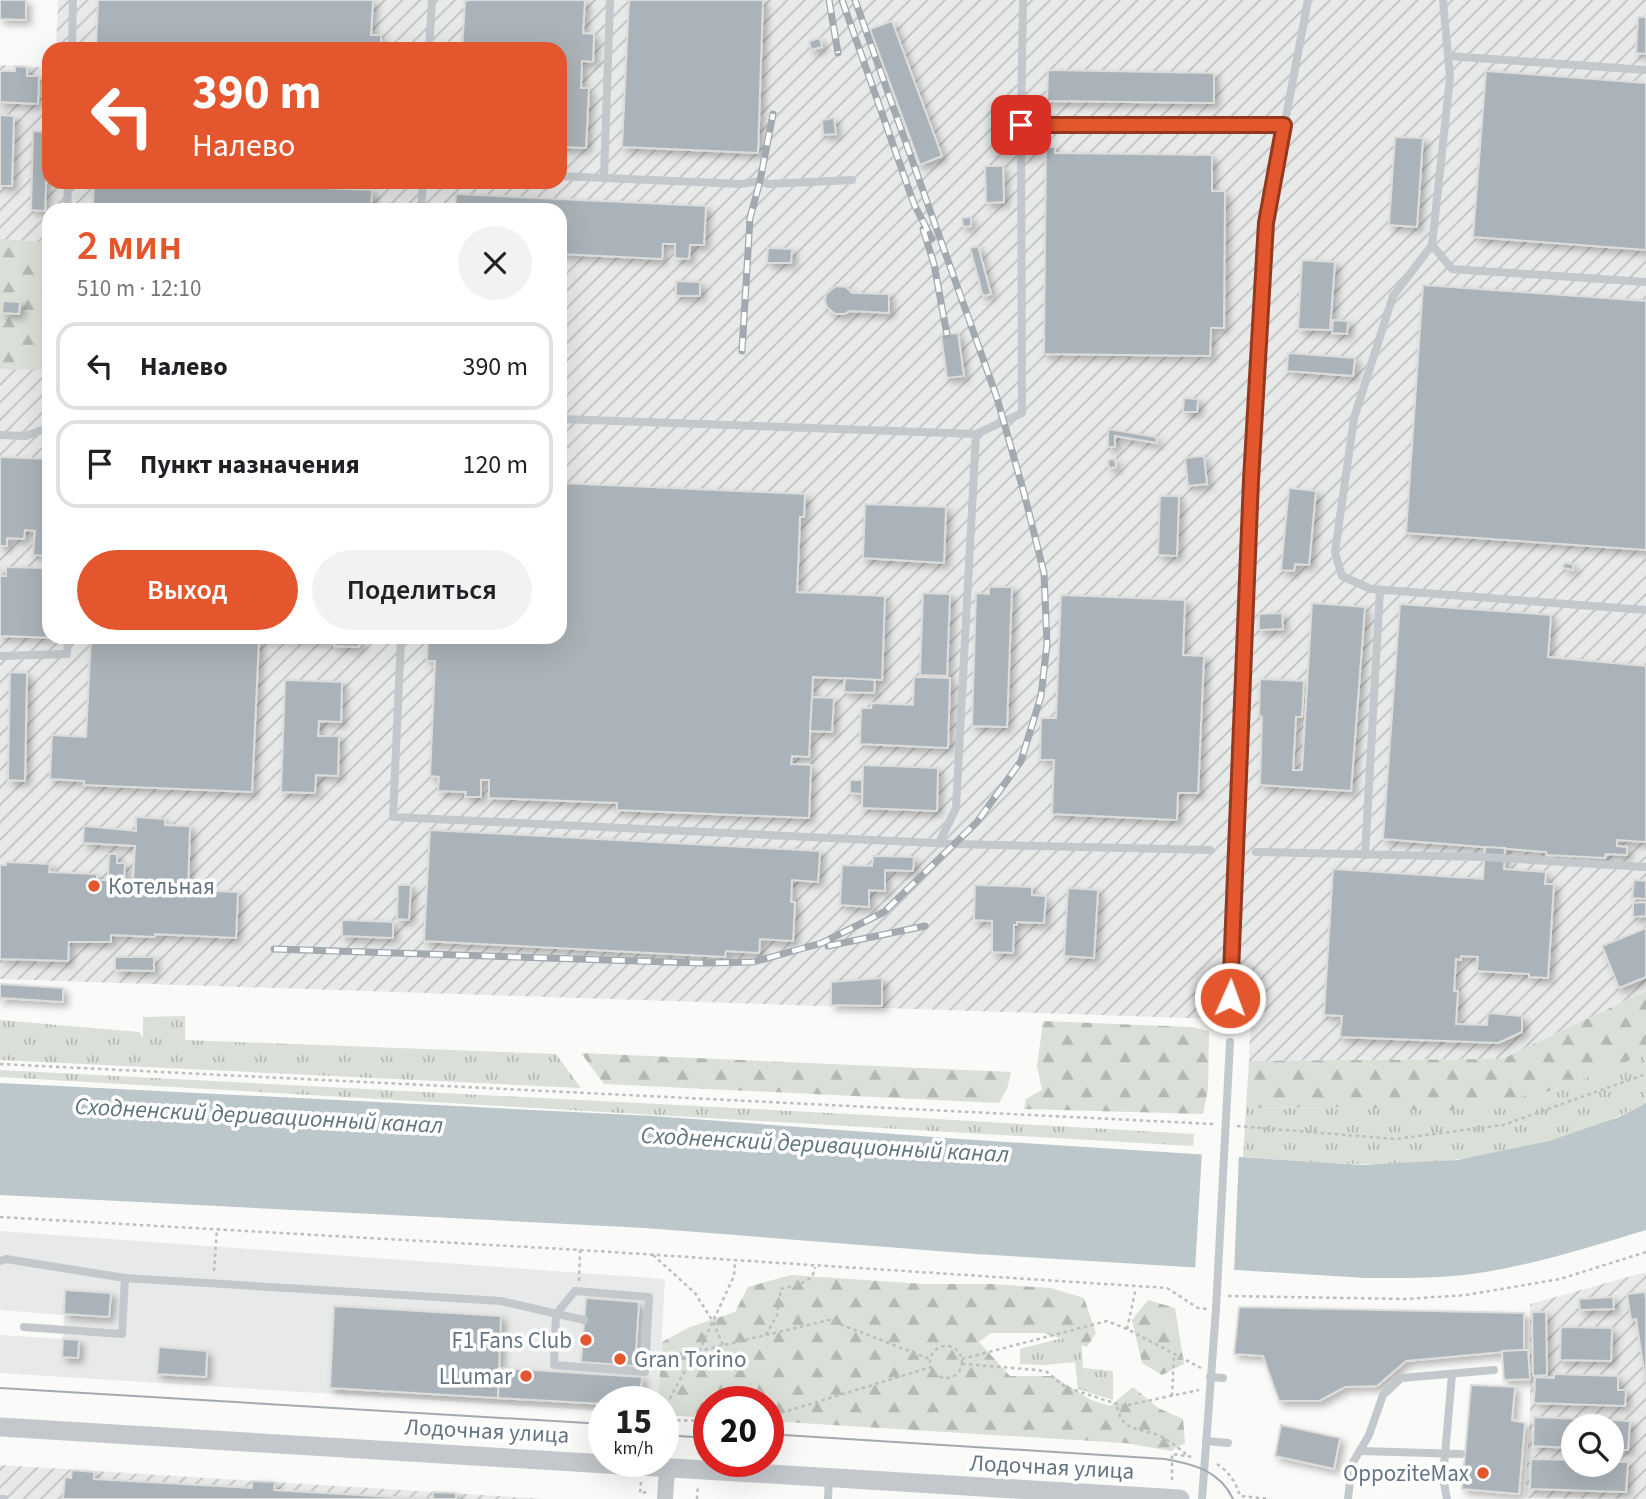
<!DOCTYPE html>
<html lang="ru">
<head>
<meta charset="utf-8">
<style>
	body { margin:0; font-family:"Source Sans 3",sans-serif; background:#f2f2f2; color:#202124; height:100vh; display:flex; flex-direction:column; font-size:26px; white-space:nowrap }
	* { box-sizing:border-box; margin:0 }
	p { font-size:23px; color:#757577 }
	.icon { flex:none; width:38px; height:38px; fill:none; stroke:currentColor; stroke-width:2; stroke-linecap:round; stroke-linejoin:round }
	.map { position:relative; flex:1; overflow:hidden }
	.side { position:absolute; left:42px; top:203px; width:525px; height:441px; display:flex; flex-direction:column; background:#fff; border-radius:21px; box-shadow:0 7px 28px #0002 }
	.side>* { flex:none }
	.hud { position:absolute; left:42px; top:42px; width:525px; height:147px; border-radius:21px; box-shadow:0 7px 28px #0002; background:#e4572e; color:#fff; overflow:hidden }
	.tools { position:absolute; left:1561px; top:1414px; display:grid; gap:14px }
	.tools a { display:grid; place-items:center; width:63px; height:63px; border-radius:50%; background:#fff; box-shadow:0 7px 28px #0002; font-size:35px }
	.speed { position:absolute; left:588px; top:1386px; display:flex; gap:14px; font-size:35px; font-weight:700; text-align:center }
	.speed>* { display:grid; place-content:center; width:91px; height:91px; border-radius:50%; background:#fff; box-shadow:0 7px 28px #0002; line-height:1 }
	.speed small { font-size:18px; font-weight:400 }
	.speed .limit { border:10px solid #d22; background:#fff; color:#111 }
	.pin { position:absolute; display:grid; place-items:center; width:60px; height:60px; color:#fff; margin:-30px; border-radius:14px; box-shadow:0 4px 10px #0006 }
	.me { position:absolute; width:77px; margin:-38px; rotate:2deg; stroke-linejoin:round; filter:drop-shadow(0 0 5px #0008) }
	.turn { display:flex; align-items:center; gap:24px; height:147px; padding:0 35px; font-size:32px }
	.turn .icon { width:91px; height:91px; stroke-width:2.5 }
	.turn b { display:block; font-size:49px; line-height:60px }
	.round { display:grid; place-items:center; flex:none; width:74px; height:74px; border-radius:37px; background:#f2f2f2 }
	.headline { display:flex; align-items:center; justify-content:space-between; height:119px; padding:0 35px }
	h1 { font-size:42px; font-weight:600; line-height:52px; color:#e4572e }
	.button { display:flex; gap:14px; margin-top:auto; padding:14px 35px }
	.button a { flex:1; height:80px; border-radius:42px; background:#e4572e; color:#fff; font-size:28px; font-weight:600; line-height:80px; text-align:center }
	.button a+a { background:#f2f2f2; color:#202124 }
	ul { padding:0; list-style:none }
	li { display:flex; align-items:center; gap:21px; height:88px; margin:0 14px 10px; padding:0 21px; border:4px solid #e0e0e0; border-radius:21px }
	li div { flex:1 }
	li b { display:block; font-size:26px }
	li em { font-style:normal }
	.map>svg:first-child { display:block }
</style>
</head>
<body>
<div class="map">
<svg width="1646" height="1499" viewBox="0 0 1646 1499">
	<defs>
		<pattern id="industrial-furrows" width="10" height="10" patternUnits="userSpaceOnUse" patternTransform="scale(1.75)"><rect width="10" height="10" fill="#e8e9e9"/><path d="M-1 1l2-2M0 10L10 0M9 11l2-2" fill="none" stroke="#c0c1c2"/></pattern>
		<pattern id="grass-tufts" width="24" height="20" patternUnits="userSpaceOnUse" patternTransform="scale(1.75)"><rect width="24" height="20" fill="#dadfd7"/><path d="M3 7l-1-3M5 7V3M7 7l1-3M15 17l-1-3M17 17v-4M19 17l1-3" fill="none" stroke="#b4b9b4"/></pattern>
		<pattern id="forest-firs" width="22" height="20" patternUnits="userSpaceOnUse" patternTransform="scale(1.75)"><rect width="22" height="20" fill="#dadfd7"/><path d="M5 1l3.5 6h-7zM16 11l3.5 6h-7z" fill="#b4b9b4"/></pattern>
		<filter id="shadow"><feDropShadow dx="4.5" dy="4.5" stdDeviation="3.5" flood-color="#0004"/></filter>
	</defs>
	<rect width="100%" height="100%" fill="#fafaf8"/>
	<path fill="#e8e9e9" d="M0,1231L665,1279L658,1402H604V1411L0,1373V1335L63,1339L64,1315L0,1310Z"/>
	<g fill="url(#industrial-furrows)" fill-rule="evenodd">
		<path d="M58,0H1646V991L1502,1059L1249,1061L1250,1020L0,979V65L49,68V182H560V49H56ZM49,210H560V637H49Z"/>
		<path d="M1646,1272V1499L1525,1498L1530,1412V1304ZM1573,1426H1612V1465H1573Z"/>
		<path d="M0,1465L546,1499H0Z"/>
	</g>
	<g fill="url(#grass-tufts)">
		<path d="M185,1016V1040L556,1054L581,1088L0,1060V1020L139,1032L143,1038V1017Z"/>
		<path d="M1646,1054V1103C1562,1147 1455,1167 1361,1164C1322,1163 1282,1159 1243,1157L1246,1108L1347,1107L1554,1090Z"/>
		<path d="M0,1070L849,1114L1194,1134L1193,1146L0,1077Z"/>
		<path d="M1081,1333L1083,1368L1113,1371V1400L1078,1389L1075,1362L1044,1365L1020,1364V1349Z"/>
	</g>
	<g fill="url(#forest-firs)">
		<path d="M0,239L49,242L47,370L0,369Z"/>
		<path d="M1646,991V1054L1554,1090L1446,1111L1347,1107L1246,1108L1249,1061L1502,1059Z"/>
		<path d="M1043,1021L1191,1027L1209,1031L1208,1089L1203,1114L1024,1109L1026,1099L1042,1090L1037,1066Z"/>
		<path d="M581,1053L1011,1072L1007,1089L999,1103L604,1084Z"/>
		<path d="M791,1275L924,1284H991L1051,1288L1084,1298L1096,1333L1087,1347L1044,1333H991L979,1342L1010,1376H1053L1091,1400L1110,1406L1133,1387L1158,1408L1183,1419L1185,1443L1171,1451L1125,1443L768,1421V1402H709V1418L663,1415V1402H658L662,1342L690,1327L735,1312L748,1287Z"/>
		<path d="M1148,1300L1175,1308L1184,1364L1162,1375L1142,1363L1132,1320Z"/>
	</g>
	<path fill="#bbc7cb" d="M0,1083L653,1116L961,1139L1363,1165L1457,1160L1549,1141L1619,1117L1646,1103V1230C1593,1246 1540,1263 1485,1272C1446,1279 1405,1278 1366,1278L976,1254L645,1228L0,1195Z"/>
	<path fill="#fafaf8" d="M1202,1151L1239,1153L1234,1273L1195,1271Z"/>
	<g fill="#aab3b9" stroke="#dcdcda" stroke-width="2" filter="url(#shadow)">
		<path d="M0,0H26V20L0,19Z"/>
		<path d="M98,0H373L371,35H381V49H96Z"/>
		<path d="M471,0H585L583,33L594,34L593,62L582,61L581,88H589L586,148L560,147V49H462L465,1Z"/>
		<path d="M629,0H763L758,153L622,147Z"/>
		<path d="M1638,17H1646V54L1636,53Z"/>
		<path d="M892,21L942,156L920,165L870,29Z"/>
		<path d="M820,38L822,47L811,50L809,41Z"/>
		<path d="M15,66L27,67V76H39L38,104L0,102V110V71H15Z"/>
		<path d="M1048,70L1214,73V103L1047,101Z"/>
		<path d="M1486,71L1646,83V250L1473,237Z"/>
		<path d="M0,115L14,116L12,186H0Z"/>
		<path d="M834,118L836,134L823,135L822,120Z"/>
		<path d="M33,131L48,132L45,211L31,210Z"/>
		<path d="M1395,137L1423,138L1417,227L1389,225Z"/>
		<path d="M1046,147H1055V153L1212,155V191H1225L1224,328H1211L1210,356L1044,354Z"/>
		<path d="M985,166H1003L1004,202L986,203Z"/>
		<path d="M94,182H177L372,190L371,210H93Z"/>
		<path d="M456,194L706,206L704,245H690L689,259L675,258V244H663L662,259L560,254V210H455Z"/>
		<path d="M971,217V226L963,227L962,218Z"/>
		<path d="M978,246L991,294L983,296L970,248Z"/>
		<path d="M768,248L792,249L791,263H767Z"/>
		<path d="M1302,260L1335,262L1330,330L1298,329Z"/>
		<path d="M676,281L700,282V296H676Z"/>
		<path d="M1423,285L1646,301V550L1406,533Z"/>
		<path d="M836,286L846,287L852,293L889,294V313L850,311L844,314H835L827,307L825,301L826,294Z"/>
		<path d="M3,301L20,302L19,314L2,313Z"/>
		<path d="M1333,320L1348,321L1347,334L1332,333Z"/>
		<path d="M958,333L964,376L947,378L941,335Z"/>
		<path d="M1288,353L1355,358L1353,376L1287,371Z"/>
		<path d="M1184,398L1198,399L1197,412H1183Z"/>
		<path d="M1108,429L1156,437L1157,443L1115,436V447H1108Z"/>
		<path d="M1204,456L1207,484L1188,486L1185,458Z"/>
		<path d="M0,457L49,459V556L33,555L35,531L25,530L24,539L7,538V546H0Z"/>
		<path d="M1115,459L1116,467L1109,468L1108,460Z"/>
		<path d="M560,483L805,494L804,517H800L797,592L885,596L882,680L813,677L809,757L792,756L791,764L811,765L809,818L617,810V803L489,798V780H481V797H465L466,792L438,791L439,777L430,776L435,661H427L428,637H560Z"/>
		<path d="M1289,488L1316,491L1309,565L1295,564L1294,571L1281,570Z"/>
		<path d="M1160,496H1179L1177,556L1158,555Z"/>
		<path d="M865,504L946,507L944,563L863,558Z"/>
		<path d="M1564,563L1573,564V570L1563,568Z"/>
		<path d="M0,567L2,576H6V567L44,568V571H49V637L61,638L0,636Z"/>
		<path d="M989,587H1012L1007,727L972,726L976,593L989,594Z"/>
		<path d="M923,593L950,594L947,676L920,675Z"/>
		<path d="M1061,595L1185,600L1183,655L1204,656L1198,793H1178L1177,820L1052,814L1054,760H1040L1041,718H1056Z"/>
		<path d="M1312,603L1365,607L1351,791L1260,785L1262,717L1259,716L1260,679L1304,681L1302,717H1296L1293,770H1302Z"/>
		<path d="M1400,604L1551,615L1548,657L1646,666V842L1617,840V846L1627,847V855L1606,854L1605,858L1547,855L1546,852L1383,839Z"/>
		<path d="M1282,613L1283,629L1259,630V614Z"/>
		<path d="M91,637H360L359,647L334,646V642L259,639L252,792L84,785V781L50,779L52,735L86,737Z"/>
		<path d="M10,672L27,673L25,781L8,780Z"/>
		<path d="M914,677L950,678L948,748L860,744L861,708H871L872,703L913,705Z"/>
		<path d="M845,678L875,680L874,693L844,692Z"/>
		<path d="M285,680L342,682L341,722L319,721L318,736H339L338,776L316,775L315,793L281,792Z"/>
		<path d="M812,697L834,698L832,732L810,731Z"/>
		<path d="M863,765L938,768L937,811L862,808Z"/>
		<path d="M850,780H862V794L850,793Z"/>
		<path d="M136,817L165,819V825L190,826L188,890L238,892L236,938L155,934V937L111,935V942H69L68,961L0,959V865H6V862L50,864L49,872L97,874V880H108L109,854H117V863H125L124,881L133,882L135,846L83,843L84,826L136,831Z"/>
		<path d="M430,830L820,851L818,882L792,880L791,902H795L793,941L760,939L759,953L726,951L725,957L424,941Z"/>
		<path d="M1485,847L1505,848L1504,869L1546,872L1545,884H1554L1548,978L1529,977V974L1477,971L1478,957L1461,956V960L1456,959L1454,991H1458L1456,1024L1487,1025L1488,1013L1522,1016V1032L1498,1043L1340,1037L1342,1016L1324,1015L1333,869L1483,879Z"/>
		<path d="M873,856L914,857L913,871L885,870V891L869,890V907L840,905L842,865L872,866Z"/>
		<path d="M1634,880L1646,881V899L1632,898Z"/>
		<path d="M398,885H411L409,920L397,919Z"/>
		<path d="M975,885L1032,887V895L1046,896L1044,923L1017,922V925H1014L1013,953L992,952V921L974,920Z"/>
		<path d="M1068,888L1098,890L1094,958L1064,956Z"/>
		<path d="M1646,902V916L1633,917V903Z"/>
		<path d="M342,920L393,922V938L342,936Z"/>
		<path d="M1646,928V977L1619,988L1602,946Z"/>
		<path d="M115,957H154V971L115,970Z"/>
		<path d="M882,978V1006L831,1005V982Z"/>
		<path d="M0,984L63,988V1002L2,998L0,1002Z"/>
		<path d="M65,1290L111,1293L109,1317L64,1314Z"/>
		<path d="M1645,1292L1646,1299V1383L1636,1319L1631,1320L1627,1294Z"/>
		<path d="M1613,1297L1614,1309L1580,1310L1579,1299Z"/>
		<path d="M586,1298L639,1302L635,1366L581,1362Z"/>
		<path d="M334,1306L501,1316L498,1398L330,1388Z"/>
		<path d="M1239,1307L1524,1313V1350L1406,1361L1377,1386L1345,1387L1319,1401H1279L1263,1356L1234,1354Z"/>
		<path d="M1532,1312H1546L1547,1375L1533,1376Z"/>
		<path d="M1561,1327L1612,1328L1611,1361L1560,1360Z"/>
		<path d="M63,1339L79,1340L78,1358L62,1357Z"/>
		<path d="M159,1347L207,1351L206,1377L157,1374Z"/>
		<path d="M1524,1350H1528L1530,1379L1504,1380L1502,1351Z"/>
		<path d="M499,1368L642,1377L640,1402H604V1404L498,1398Z"/>
		<path d="M1554,1374L1618,1376V1390H1626L1625,1406L1534,1403L1535,1377L1554,1378Z"/>
		<path d="M1471,1385L1515,1387L1512,1420L1525,1423L1519,1494L1462,1489Z"/>
		<path d="M1534,1417L1630,1421L1628,1450H1612V1426H1573V1448L1533,1446Z"/>
		<path d="M1281,1425L1340,1438L1334,1469L1275,1456Z"/>
		<path d="M1531,1459L1573,1460V1465H1612V1462H1628L1626,1492L1530,1489Z"/>
		<path d="M72,1470L94,1472V1479L252,1488V1481L275,1482L274,1490L427,1499H63L65,1477L71,1478Z"/>
		<path d="M433,1492L456,1493V1499H433Z"/>
	</g>
	<g fill="none" stroke-linecap="round" stroke-linejoin="round">
		<g stroke="#bbbfc2" stroke-width="2.5" stroke-dasharray="3.5 3.5" stroke-linecap="butt">
			<path d="M0,1064L1213,1124"/>
			<path d="M1237,1126L1395,1139L1503,1125L1646,1074"/>
			<path d="M0,1217L580,1250L1167,1288L1198,1308L1207,1309"/>
			<path d="M653,1255L695,1293L712,1320L723,1345"/>
			<path d="M214,1271L217,1229"/>
			<path d="M579,1281L580,1250"/>
			<path d="M1228,1296L1406,1299L1466,1295L1560,1279L1646,1252"/>
			<path d="M1127,1329L1136,1288"/>
			<path d="M766,1335L777,1315L781,1289C795,1285 814,1283 815,1267"/>
			<circle cx="946" cy="1362" r="16"/>
			<path d="M699,1351L734,1276L735,1261"/>
			<path d="M962,1359L1107,1321L1127,1329L1201,1368"/>
			<path d="M962,1364L1038,1370L1047,1372L1065,1387L1123,1406L1199,1390"/>
			<path d="M1172,1396L1174,1355"/>
			<path d="M644,1398L647,1402"/>
			<path d="M1117,1407C1123,1434 1142,1427 1162,1437C1171,1441 1178,1448 1186,1454"/>
			<path d="M663,1411L695,1352L829,1320L930,1359"/>
			<path d="M768,1417L931,1367"/>
			<path d="M663,1420L709,1421"/>
			<path d="M700,1455L703,1421"/>
			<path d="M1217,1464C1229,1472 1236,1482 1240,1496L1270,1499"/>
			<path d="M1172,1480V1454L1194,1457"/>
			<path d="M641,1482L640,1493L650,1492"/>
			<path d="M697,1499L698,1485"/>
		</g>
		<g stroke="#c3c8cc" stroke-width="8">
			<path d="M1443,0L1450,78L1432,245L1393,296L1354,418L1335,552L1342,576L1371,589L1646,610"/>
			<path d="M72,49L73,0"/>
			<path d="M429,49L432,0"/>
			<path d="M1448,56L1646,70"/>
			<path d="M1021,125H1285"/>
			<path d="M560,176L741,184L760,181L768,184L852,180"/>
			<path d="M604,178L610,0"/>
			<path d="M67,210L68,182"/>
			<path d="M421,210L423,182"/>
			<path d="M1432,245L1452,269L1646,282"/>
			<path d="M560,419L976,434L1022,413L1021,125L1023,0"/>
			<path d="M0,435L26,436L49,427"/>
			<path d="M401,637L393,817L955,844L1210,850"/>
			<path d="M0,656L67,654L68,637"/>
			<path d="M1236,832L1251,479L1266,223L1308,0"/>
			<path d="M939,843L956,808L976,434"/>
			<path d="M1256,852L1484,857L1646,867"/>
			<path d="M1365,855L1380,590"/>
			<path d="M1230,998L1234,878"/>
			<path d="M0,1261L6,1259L125,1278"/>
			<path d="M575,1291L649,1297L645,1372L554,1365L556,1314Z"/>
			<path d="M24,1327L122,1334L125,1278L501,1301L584,1320"/>
			<path d="M1210,1377L1223,1378"/>
			<path d="M1206,1441L1228,1443"/>
			<path d="M1360,1451L1461,1454"/>
			<path d="M0,1499H4"/>
			<path d="M828,1499L829,1479"/>
			<path d="M1202,1499L1216,1309L1230,1042"/>
			<path d="M1348,1499L1352,1464L1369,1435L1383,1395L1401,1378L1494,1370"/>
			<path d="M1447,1499L1443,1478L1452,1374"/>
		</g>
		<path stroke="#c3c8cc" stroke-width="16" d="M665,1499L667,1468"/>
		<path stroke="#c3c8cc" stroke-width="19" d="M0,1427L1180,1499"/>
		<g stroke="#a2aab0" stroke-width="2">
			<path d="M0,1388L604,1424"/>
			<path d="M768,1434L1165,1459C1194,1464 1220,1471 1233,1499"/>
			<path d="M663,1435L709,1438"/>
		</g>
		<defs>
			<g id="rail">
				<path d="M829,0L838,53"/>
				<path d="M842,0L914,204L932,239"/>
				<path d="M923,229L934,264L947,335"/>
				<path d="M742,351L750,218L760,181L773,114"/>
				<path d="M828,946L925,926"/>
				<path d="M274,949L699,963L753,962L822,943L884,912L977,822L1021,761L1041,696L1047,644L1044,573L1024,493L997,398L855,0"/>
			</g>
		</defs>
		<use href="#rail" stroke="#a2aab0" stroke-width="7"/>
		<use href="#rail" stroke="#fff" stroke-width="4.5" stroke-dasharray="13" stroke-linecap="butt"/>
		<path stroke="#c3c8cc" stroke-width="8" d="M1234,878L1236,832"/>
	</g>
	<g fill="none" stroke-linecap="round" stroke-linejoin="round">
		<defs>
			<path id="route" d="M1021,125H1284L1266,223L1251,480L1230,998"/>
		</defs>
		<use href="#route" stroke="#94391e" stroke-width="18"/>
		<use href="#route" stroke="#e4572e" stroke-width="12"/>
	</g>
	<g fill="#e4572e" stroke="#fff" stroke-width="2.5">
		<circle cx="94" cy="886" r="7"/>
		<circle cx="586" cy="1340" r="7"/>
		<circle cx="620" cy="1359" r="7"/>
		<circle cx="526" cy="1376" r="7"/>
		<circle cx="1483" cy="1473" r="7"/>
	</g>
	<g text-anchor="middle" dominant-baseline="central" stroke-width="7" stroke-linejoin="round" paint-order="stroke">
		<g font-size="23" fill="#657683" stroke="#fff" text-anchor="end">
			<text x="108" y="886" text-anchor="start">Котельная</text>
			<text x="572" y="1340">F1 Fans Club</text>
			<text x="634" y="1359" text-anchor="start">Gran Torino</text>
			<text x="512" y="1376">LLumar</text>
			<text x="1469" y="1473">OppoziteMax</text>
		</g>
		<g font-size="23" fill="#657683" stroke="#fff">
			<text transform="translate(487 1431) rotate(3)">Лодочная улица</text>
			<text transform="translate(1052 1467) rotate(3)">Лодочная улица</text>
		</g>
		<g font-size="24" font-style="italic" fill="#60757c" stroke="#fff">
			<text transform="translate(259 1116) rotate(3)">Сходненский деривационный канал</text>
			<text transform="translate(825 1145) rotate(3)">Сходненский деривационный канал</text>
		</g>
	</g>
</svg>
<div class="tools">
<a><svg class="icon" aria-label="search" viewBox="0 0 24 24"><circle cx="10" cy="10" r="6"/><path d="M15 15l6 6"/></svg></a>
</div>
<div class="speed"><div>15<small>km/h</small></div><div class="limit">20</div></div>
<div class="pin" style="left:1021px;top:125px;background:#d93025"><svg class="icon" aria-label="arrive" viewBox="0 0 24 24"><path d="M6 21V4h12l-3 4 3 4H6"/></svg></div>
<svg class="me" style="left:1230px;top:998px" viewBox="-20 -20 40 40"><circle r="17" fill="#e4572e" stroke="#fff" stroke-width="3"/><path d="M0-11L8 9 0 5-8 9z" fill="#fff"/></svg>
<div class="hud">
<div class="turn"><svg class="icon" aria-label="left" viewBox="0 0 24 24"><path d="M17 20v-9H6M10 6l-5 5 5 5"/></svg><div><b>390 m</b>Налево</div></div>
</div>
<section class="side">
<div class="headline"><div><h1>2 мин</h1><p>510 m · 12:10</p></div><a class="round"><svg class="icon" aria-label="close" viewBox="0 0 24 24"><path d="M6 6l12 12M18 6L6 18"/></svg></a></div>
<ul>
<li><svg class="icon" aria-label="left" viewBox="0 0 24 24"><path d="M17 20v-9H6M10 6l-5 5 5 5"/></svg><div><b>Налево</b></div><em>390 m</em></li>
<li><svg class="icon" aria-label="arrive" viewBox="0 0 24 24"><path d="M6 21V4h12l-3 4 3 4H6"/></svg><div><b>Пункт назначения</b></div><em>120 m</em></li>
</ul>
<div class="button"><a>Выход</a><a>Поделиться</a></div>
</section>
</div>
</body>
</html>
